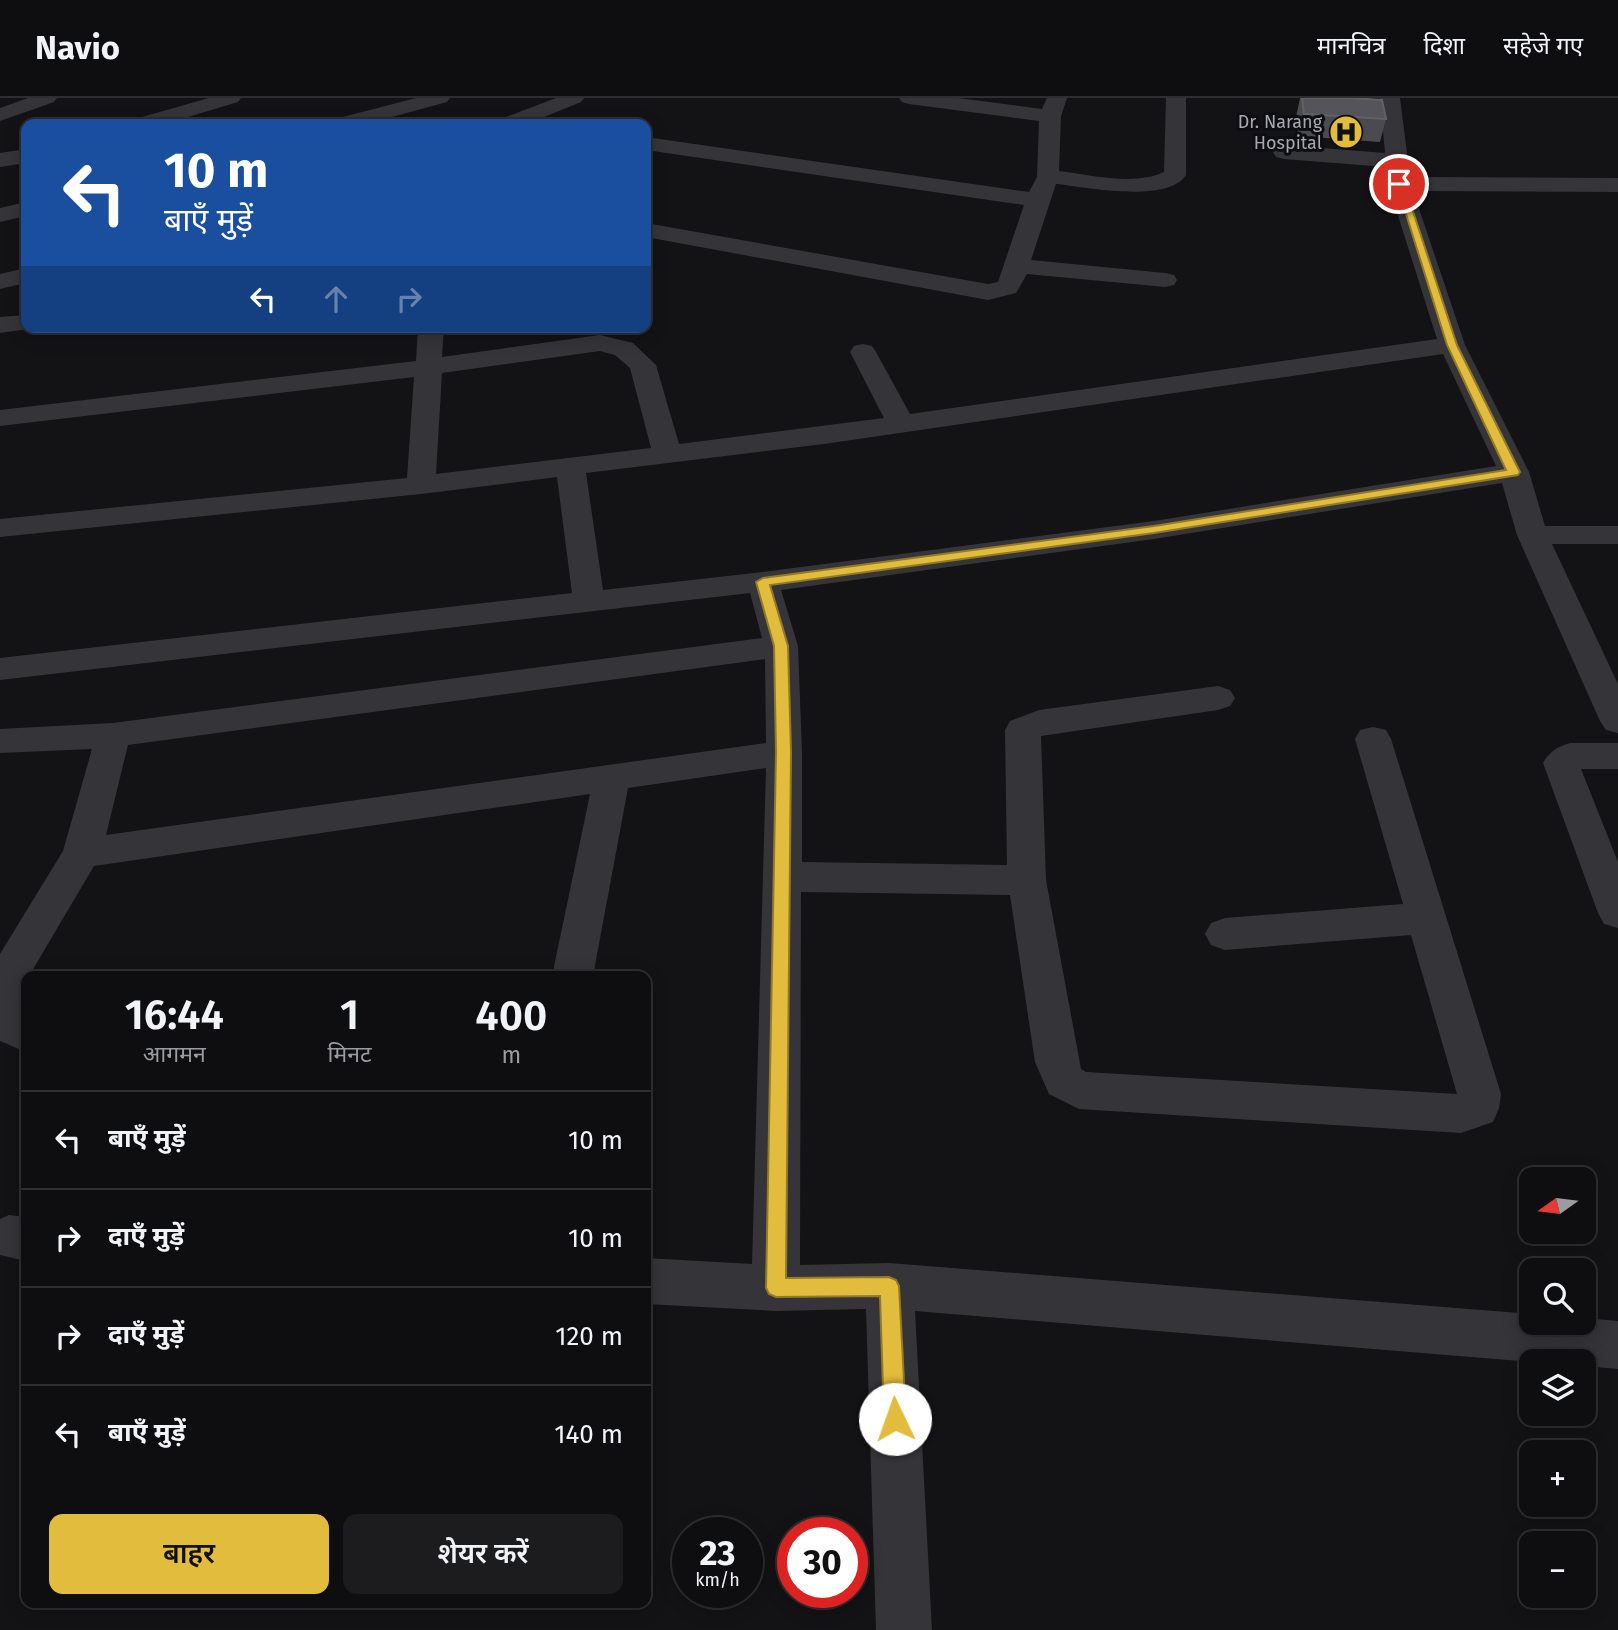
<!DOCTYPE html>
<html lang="hi">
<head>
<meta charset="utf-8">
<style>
	body { margin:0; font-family:"Fira Sans","Noto Sans Devanagari",sans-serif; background:#1c1c1e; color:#f1f3f6; height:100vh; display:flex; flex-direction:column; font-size:26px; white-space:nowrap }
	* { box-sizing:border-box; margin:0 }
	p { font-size:23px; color:#9b9c9f }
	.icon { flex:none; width:38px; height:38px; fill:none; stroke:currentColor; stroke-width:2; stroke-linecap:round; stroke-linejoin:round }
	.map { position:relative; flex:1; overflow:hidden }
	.sheet { position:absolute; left:21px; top:873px; width:630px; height:637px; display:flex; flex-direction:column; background:#0e0e10; border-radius:14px; box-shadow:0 4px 18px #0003,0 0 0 2px #2e2e30 }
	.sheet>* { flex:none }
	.guide { position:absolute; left:21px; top:21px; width:630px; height:214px; border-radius:14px; box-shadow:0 4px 18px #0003,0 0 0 2px #2e2e30; background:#1a4fa0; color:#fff; overflow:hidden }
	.needle { width:46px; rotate:256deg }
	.controls { position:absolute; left:1519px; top:1069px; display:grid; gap:14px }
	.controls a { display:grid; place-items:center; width:77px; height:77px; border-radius:14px; background:#0e0e10; box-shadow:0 4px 18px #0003,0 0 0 2px #2e2e30; font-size:35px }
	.speed { position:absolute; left:672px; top:1419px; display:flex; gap:14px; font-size:35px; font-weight:700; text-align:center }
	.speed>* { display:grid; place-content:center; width:91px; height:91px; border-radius:50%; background:#0e0e10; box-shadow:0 4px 18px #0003,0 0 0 2px #2e2e30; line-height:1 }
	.speed small { font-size:18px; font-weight:400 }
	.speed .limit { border:10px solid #d22; background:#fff; color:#111 }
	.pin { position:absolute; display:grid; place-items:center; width:60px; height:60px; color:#fff; margin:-30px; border:4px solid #fff; border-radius:50%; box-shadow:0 2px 7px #0007 }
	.me { position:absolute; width:77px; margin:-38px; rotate:357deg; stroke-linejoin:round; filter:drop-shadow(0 0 5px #0008) }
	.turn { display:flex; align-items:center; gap:24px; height:147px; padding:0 28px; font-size:32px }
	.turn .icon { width:91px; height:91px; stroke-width:2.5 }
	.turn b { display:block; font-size:49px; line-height:60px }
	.lanes { display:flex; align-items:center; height:66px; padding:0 28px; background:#0003; justify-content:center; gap:35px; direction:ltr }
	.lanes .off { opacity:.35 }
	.eta { display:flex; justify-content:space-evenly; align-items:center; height:119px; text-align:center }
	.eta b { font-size:42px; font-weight:600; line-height:49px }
	.cta { display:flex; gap:14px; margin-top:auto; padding:14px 28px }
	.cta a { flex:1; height:80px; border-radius:14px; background:#e2bc3d; color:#111; font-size:28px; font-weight:600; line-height:80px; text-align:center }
	.cta a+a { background:#1c1c1e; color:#f1f3f6 }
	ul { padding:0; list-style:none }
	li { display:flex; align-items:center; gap:21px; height:98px; padding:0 28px; border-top:2px solid #2e2e30 }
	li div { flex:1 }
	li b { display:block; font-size:26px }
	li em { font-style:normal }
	header { display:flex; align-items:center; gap:42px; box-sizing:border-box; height:98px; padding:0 35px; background:#0e0e10; border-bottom:2px solid #2e2e30 }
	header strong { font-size:33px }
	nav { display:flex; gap:38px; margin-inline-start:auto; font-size:24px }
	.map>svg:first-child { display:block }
</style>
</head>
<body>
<header>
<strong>Navio</strong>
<nav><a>मानचित्र</a><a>दिशा</a><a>सहेजे गए</a></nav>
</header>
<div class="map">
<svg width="1618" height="1532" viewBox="0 0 1618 1532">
	<rect width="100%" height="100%" fill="#131315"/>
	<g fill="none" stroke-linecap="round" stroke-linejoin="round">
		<g fill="#353539" fill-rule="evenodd">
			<path d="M28,0H57L54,4L0,23V10Z"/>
			<path d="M209,0H241L238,4L165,26H132L135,21Z"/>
			<path d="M416,0H450L447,4L366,26H332L335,21Z"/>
			<path d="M556,0H584L581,4L527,26H498L501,21Z"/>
			<path d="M899,0H958L1042,11L1047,0H1067L1061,18L1059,73C1091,77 1134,88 1164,74L1166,0H1186V77C1167,106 1086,89 1056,86L1031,162L1165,175L1174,177L1177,182L1174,187L1165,189L1027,176L1016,195L988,202L646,139V125L988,186L998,184L1024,107L646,52V39L1029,94L1037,79L1039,23L909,6L902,4Z"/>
			<path d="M1380,0H1400L1410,79L1618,80V94L1413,93L1465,247L1529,374L1545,428H1618V446H1552L1618,586V635L1606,632L1600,623L1517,437L1502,385L1154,441L781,492L798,548L802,655V764L1007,767L1005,632L1010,623L1039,612L1218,588L1230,592L1235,600L1230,608L1218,612L1041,638L1046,782L1081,971L1086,974L1457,996L1411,837L1225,852L1211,847L1205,836L1211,825L1225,820L1403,806L1355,641L1360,632L1373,629L1386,632L1391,641L1501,996L1499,1010L1493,1024L1461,1035L1079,1011L1049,996L1035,964L1010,797L801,794L800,1167L889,1165L1531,1216V1225H1584V1220L1618,1223V1271L1584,1268V1264H1531L915,1213L932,1532H876L866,1211L776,1213L646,1206V1160L752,1166L766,670L628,690L593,878H552L590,696L94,768L29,878H26L24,896L26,954L0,943V856L63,753L92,651L0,655V631L113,625L762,540L750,495L0,582V560L572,495L557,379L421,396L0,439V421L407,380L414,279L0,328V312L416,263L418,229H444L442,259L600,237L633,245L656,267L679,346L884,320L850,254L854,248L863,246L872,248L876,254L910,316L1437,241L1388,86L1386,69L1284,61L1276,59L1273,54L1276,49L1284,47L1385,55ZM600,253L615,257L630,270L651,350L436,376L442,275ZM1443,256L1496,368L1154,423L763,474L603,492L586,375L824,346ZM765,561L766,645L106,737L128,647Z"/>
			<path d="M26,51V65L0,69V55Z"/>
			<path d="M26,104V118L0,124V110Z"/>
			<path d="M26,170V185L0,191V176Z"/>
			<path d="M26,217V229L35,230L0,235V219Z"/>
			<path d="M1570,645H1618V671H1581L1618,764V830L1604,826L1598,815L1543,665C1550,653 1557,649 1570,645Z"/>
			<path d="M9,1117L26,1119V1163L0,1157V1121Z"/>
		</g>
	</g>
	<path fill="#4a4a50" d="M1300,0H1351L1386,21L1380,44L1298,38L1296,19Z"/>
	<path fill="#54545a" stroke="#616268" stroke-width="2" d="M1302,0H1351L1382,2L1386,21L1304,16Z"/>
	<path fill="#e2bc3d" stroke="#937a28" stroke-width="2" d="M1396,84L1404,86L1457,247L1520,374L1518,377L1154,435L770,487L788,548L791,654L786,1180L889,1179L896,1182L899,1188L906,1321L903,1328L895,1331L888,1328L884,1321L880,1198L776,1199L769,1196L766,1190L776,654L774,548L756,484L763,480L1154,428L1506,372L1447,247Z"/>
	<defs>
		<symbol id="hospital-disc" viewBox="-11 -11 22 22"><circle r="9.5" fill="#e2bc3d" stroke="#0e0e10"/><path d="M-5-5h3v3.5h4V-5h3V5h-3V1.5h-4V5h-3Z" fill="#111"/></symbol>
	</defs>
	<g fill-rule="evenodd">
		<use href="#hospital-disc" x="1327" y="15" width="38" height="38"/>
	</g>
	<g text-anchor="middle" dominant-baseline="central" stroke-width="6" stroke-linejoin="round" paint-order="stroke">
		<g font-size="18" fill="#a6a9b4" stroke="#0e0e10" text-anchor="end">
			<text x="1322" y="24">Dr. Narang<tspan x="1322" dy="21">Hospital</tspan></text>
		</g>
	</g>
</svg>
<div class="controls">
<a><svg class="needle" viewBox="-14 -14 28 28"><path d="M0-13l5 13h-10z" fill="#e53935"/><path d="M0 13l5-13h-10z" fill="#9b9c9f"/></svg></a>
<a><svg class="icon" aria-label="search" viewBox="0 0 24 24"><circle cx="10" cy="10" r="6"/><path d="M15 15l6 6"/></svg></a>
<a><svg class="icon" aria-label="layers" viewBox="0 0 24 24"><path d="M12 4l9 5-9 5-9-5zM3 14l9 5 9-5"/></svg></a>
<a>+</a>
<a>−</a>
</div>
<div class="speed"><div>23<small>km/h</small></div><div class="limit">30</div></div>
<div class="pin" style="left:1399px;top:86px;background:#d93025"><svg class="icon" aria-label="arrive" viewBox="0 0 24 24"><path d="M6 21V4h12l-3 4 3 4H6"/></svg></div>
<svg class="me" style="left:895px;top:1321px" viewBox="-20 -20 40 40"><circle r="19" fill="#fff"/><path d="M0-13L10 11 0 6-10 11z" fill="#e2bc3d"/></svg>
<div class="guide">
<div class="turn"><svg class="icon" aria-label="left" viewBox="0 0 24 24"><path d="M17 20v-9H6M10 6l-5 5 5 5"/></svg><div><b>10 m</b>बाएँ मुड़ें</div></div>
<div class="lanes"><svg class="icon" aria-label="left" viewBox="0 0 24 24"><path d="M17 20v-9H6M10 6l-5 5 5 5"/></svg><svg class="icon off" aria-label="ahead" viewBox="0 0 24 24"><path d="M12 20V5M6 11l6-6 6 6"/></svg><svg class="icon off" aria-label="right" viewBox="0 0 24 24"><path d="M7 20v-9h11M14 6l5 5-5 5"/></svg></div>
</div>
<section class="sheet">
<div class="eta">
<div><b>16:44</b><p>आगमन</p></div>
<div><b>1</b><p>मिनट</p></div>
<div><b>400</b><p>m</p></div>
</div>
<ul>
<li><svg class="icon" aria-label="left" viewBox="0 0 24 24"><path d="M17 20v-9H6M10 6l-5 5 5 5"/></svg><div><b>बाएँ मुड़ें</b></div><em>10 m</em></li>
<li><svg class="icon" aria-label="right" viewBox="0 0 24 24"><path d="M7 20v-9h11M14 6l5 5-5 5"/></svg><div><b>दाएँ मुड़ें</b></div><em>10 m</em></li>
<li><svg class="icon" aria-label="right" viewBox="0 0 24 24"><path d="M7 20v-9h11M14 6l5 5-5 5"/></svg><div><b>दाएँ मुड़ें</b></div><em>120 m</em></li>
<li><svg class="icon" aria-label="left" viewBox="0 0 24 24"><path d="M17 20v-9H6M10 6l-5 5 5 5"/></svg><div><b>बाएँ मुड़ें</b></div><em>140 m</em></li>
</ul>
<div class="cta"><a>बाहर</a><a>शेयर करें</a></div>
</section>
</div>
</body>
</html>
